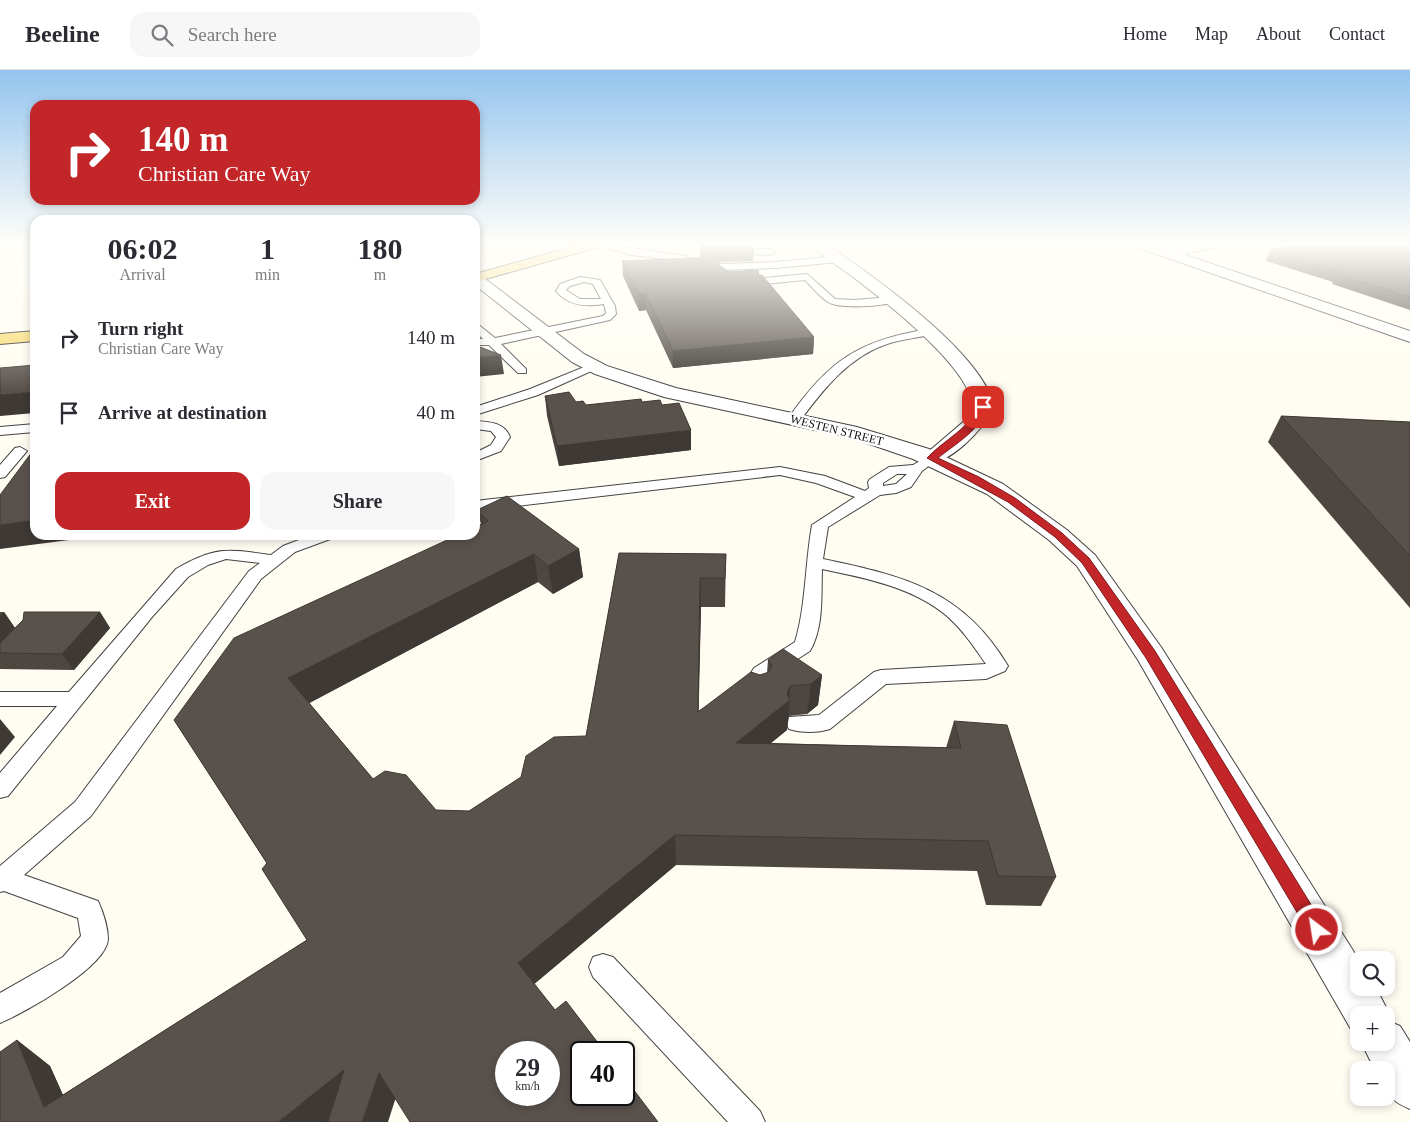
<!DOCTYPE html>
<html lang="en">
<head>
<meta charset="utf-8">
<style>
	body { margin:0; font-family:"Times New Roman",serif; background:#f7f7f7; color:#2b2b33; height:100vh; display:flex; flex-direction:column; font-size:19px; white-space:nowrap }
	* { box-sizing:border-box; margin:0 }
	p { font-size:16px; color:#7c7c81 }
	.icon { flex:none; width:28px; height:28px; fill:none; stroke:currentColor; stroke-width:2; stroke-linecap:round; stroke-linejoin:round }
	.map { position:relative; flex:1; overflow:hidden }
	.side { position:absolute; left:30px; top:145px; width:450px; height:325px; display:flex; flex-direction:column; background:#fff; border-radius:15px; box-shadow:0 2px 8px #0003 }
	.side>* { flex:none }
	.guide { position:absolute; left:30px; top:30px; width:450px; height:105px; border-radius:15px; box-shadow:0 2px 8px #0003; background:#c22629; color:#fff; overflow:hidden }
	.tools { position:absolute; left:1350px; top:881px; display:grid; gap:10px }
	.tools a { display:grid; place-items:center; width:45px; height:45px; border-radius:10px; background:#fff; box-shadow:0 2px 8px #0003; font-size:25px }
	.speed { position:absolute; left:495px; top:971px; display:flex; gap:10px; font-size:25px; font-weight:700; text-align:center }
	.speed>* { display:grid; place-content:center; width:65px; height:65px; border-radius:50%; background:#fff; box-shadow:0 2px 8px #0003; line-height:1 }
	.speed small { font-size:12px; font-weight:400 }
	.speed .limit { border:2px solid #111; border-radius:8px; background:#fff; color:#111 }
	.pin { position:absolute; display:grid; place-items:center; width:42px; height:42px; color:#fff; margin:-21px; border-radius:10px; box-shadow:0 2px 8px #0006 }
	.me { position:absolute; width:55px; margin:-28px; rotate:329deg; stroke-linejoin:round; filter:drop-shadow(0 0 4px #0008) }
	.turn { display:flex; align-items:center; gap:18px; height:105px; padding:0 25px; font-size:22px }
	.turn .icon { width:65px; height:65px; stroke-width:2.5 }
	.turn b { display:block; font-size:35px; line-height:42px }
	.eta { display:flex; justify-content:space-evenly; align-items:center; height:85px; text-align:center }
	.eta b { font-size:30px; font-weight:600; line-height:35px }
	.action { display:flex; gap:10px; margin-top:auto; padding:10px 25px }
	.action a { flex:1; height:58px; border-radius:15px; background:#c22629; color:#fff; font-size:20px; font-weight:600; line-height:58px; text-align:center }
	.action a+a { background:#f7f7f7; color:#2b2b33 }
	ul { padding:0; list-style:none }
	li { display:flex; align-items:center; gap:15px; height:75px; padding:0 25px }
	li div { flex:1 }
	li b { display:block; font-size:19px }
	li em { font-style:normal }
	header { display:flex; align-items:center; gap:30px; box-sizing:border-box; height:70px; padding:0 25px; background:#fff; border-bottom:1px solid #e1e1e2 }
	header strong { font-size:24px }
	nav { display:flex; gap:28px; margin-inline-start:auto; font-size:18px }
	.search { width:350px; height:45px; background:#f7f7f7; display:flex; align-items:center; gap:12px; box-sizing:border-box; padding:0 18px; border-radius:15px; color:#7c7c81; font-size:19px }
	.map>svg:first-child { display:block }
</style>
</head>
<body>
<header>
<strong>Beeline</strong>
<div class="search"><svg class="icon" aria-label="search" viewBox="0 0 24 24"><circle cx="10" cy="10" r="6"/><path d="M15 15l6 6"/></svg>Search here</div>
<nav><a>Home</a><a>Map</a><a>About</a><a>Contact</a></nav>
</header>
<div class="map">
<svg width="1410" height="1052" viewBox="0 0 1410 1052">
	<rect width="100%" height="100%" fill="#fffdf2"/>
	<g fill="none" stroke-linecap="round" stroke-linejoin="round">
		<defs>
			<g id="service">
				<path d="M592,174H606L685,186L688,187L692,195L776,192L839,186L843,189L839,192L776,198L689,201L686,200L682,191L632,185Z"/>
				<path d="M741,179H771L775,182L771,185L738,184V180Z"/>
				<path d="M807,204L835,229L854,230L892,227L897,230C888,237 838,239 828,232C819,226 812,217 805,210L745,216L740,213L745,210Z"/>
				<path d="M580,207L600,210L615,236L616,244L610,250L501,274L526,299V303H518L489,275H475V269H483L475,261V252L495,268L603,246L606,243L604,234C586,237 568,236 556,221L560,214ZM584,212L593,214L601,229H580L566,220L570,216Z"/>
				<path d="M929,259L933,260V264C918,268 902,269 887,274C848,287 823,320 799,352H789L788,349C828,291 859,270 929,259Z"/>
				<path d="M594,293L598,294V298L538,325L475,345V337L530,319Z"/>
				<path d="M475,351C489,352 504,352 510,367L501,381L475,391V383L491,375L496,367L491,361L475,359Z"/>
				<path d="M35,354V362L0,365V357Z"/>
				<path d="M20,377L27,381L5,407L0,408V395L15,378Z"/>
				<path d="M932,384L939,388L922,401L911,417L896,423L880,425L828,457L823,489C904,506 963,520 1008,596L1005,601L986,609L886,614L830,659C818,663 801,663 789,659L786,653L789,647L819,645L874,602L881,600L986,594C974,577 963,560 947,546C913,517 865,508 822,499C821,525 824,557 810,581L768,608L762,617L767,624L764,629L757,631L750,629L742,617L754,598L795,572C806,536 805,494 812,455L855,427L816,413L780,405L475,441V431L780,397L825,406L865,421L869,418L868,412L870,409L889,397L913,395ZM897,404H907L896,414L883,416V413Z"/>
				<path d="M312,465H335L333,468L295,482L261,509L91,746L24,805L98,831C103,842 108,858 108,869C107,897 24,943 0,953V923L63,887L81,866L78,848L4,821L0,822V796L75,732L249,501L260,493L226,489L208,495L188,507L152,547L8,726L0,728V703L57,636H0V622H69L176,499C216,476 227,479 271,485L283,476Z"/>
				<path d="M603,884L613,887L760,1041L765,1052H728L593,907L589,897L593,887Z"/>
			</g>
			<g id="minor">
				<path d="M812,174H826C873,206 962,269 988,320C990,325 991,332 993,338C986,358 946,398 924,393L921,388L969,347C992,312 878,226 853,207C843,199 817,184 812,174Z"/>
				<path d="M1196,174H1221L1219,177L1169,187L1162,183L1164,180Z"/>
			</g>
			<g id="tertiary">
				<path d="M1134,174H1153L1410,261V272L1136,177Z"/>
				<path d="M475,204L480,205L584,284L607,296L676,318L857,357L929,379L1003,414L1067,460L1095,485L1161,577L1359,890V918H1376L1390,945L1388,951L1400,956L1410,972V1039C1387,1029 1386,1024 1386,1000H1375L1361,972H1386V945H1359V963L1352,961L1138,590L1077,496L1049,470L987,424L913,389L852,368L664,327L595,304L572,292L475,215Z"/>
			</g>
			<g id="primary">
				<path d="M582,174H601L599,177L475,212V204Z"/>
				<path d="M35,261V271L0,274V264Z"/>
			</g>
		</defs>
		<use href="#service" stroke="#434343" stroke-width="2"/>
		<use href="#minor" stroke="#434343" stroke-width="2"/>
		<use href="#tertiary" stroke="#434343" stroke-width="2"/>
		<use href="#primary" stroke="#212121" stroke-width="2"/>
		<use href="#service" fill="#fff" fill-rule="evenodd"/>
		<use href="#minor" fill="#fff" fill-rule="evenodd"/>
		<use href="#tertiary" fill="#fff" fill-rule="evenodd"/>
		<use href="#primary" fill="#f9da69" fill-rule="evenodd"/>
	</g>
	<g fill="#4d4641">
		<path d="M700,174H751V176L754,180L753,191L718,192L719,195L729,202L759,205L814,267L813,284L673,298L646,240L639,241L623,206L622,191L700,188Z"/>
		<path d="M1410,174V240L1332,214L1333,212L1266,191L1270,180Z"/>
		<path d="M545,326L576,332L586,335L642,332L662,335L691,380L559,396L547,346Z"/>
		<path d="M1281,346L1410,352V538L1268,372Z"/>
		<path d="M477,440L579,479L583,507L553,524L538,512L309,633L373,709L436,740L469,741L586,666L619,483L726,484L725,537H701L698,641L760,605L767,603L768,590L822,605L818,635L807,644L789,646L787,660L771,673L946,678L954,651L1056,807L1041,836L986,835L977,801L676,795L534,914L555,940L605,982L395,1028L0,1052L17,970L50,996L63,1025L307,870L267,794L174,650L481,454Z"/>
		<path d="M0,542H4L15,558L100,542L110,558L74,600L0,599Z"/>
	</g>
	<g fill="#3e3935">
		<path d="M736,174H751V177Z"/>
		<path d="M639,224H646V240L639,241Z"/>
		<path d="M814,267L813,284L673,298V281Z"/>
		<path d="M501,285L504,304L475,307V288Z"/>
		<path d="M35,322V343L0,346V325Z"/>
		<path d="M691,360V380L559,396L557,376Z"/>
		<path d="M35,450V465H72L69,470L0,479V455Z"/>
		<path d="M579,479L583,507L553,524L548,496Z"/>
		<path d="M534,484L538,512L302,637L288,608Z"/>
		<path d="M700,508L701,537L698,672V642Z"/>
		<path d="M4,542L15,558L0,574V546Z"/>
		<path d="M100,542L110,558L74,600L62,584Z"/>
		<path d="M822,605L818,635L807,644L811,614Z"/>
		<path d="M790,616L789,632L790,630L787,660L735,702L736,673L787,624Z"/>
		<path d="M0,649L15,667L0,685Z"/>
		<path d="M675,765L676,795L526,921L518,893Z"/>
		<path d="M17,970L50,996L75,1052L44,1037Z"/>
		<path d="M344,1000L328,1052H278Z"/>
		<path d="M379,1003L396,1027L388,1052H362Z"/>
	</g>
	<g fill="#59514c" stroke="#3e3935" fill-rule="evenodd">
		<path d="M718,174H736L753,176L754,180L700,182V177H713Z"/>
		<path d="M1300,174H1410V227L1337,204L1342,202L1270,180Z"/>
		<path d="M716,187L719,195L729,202L758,200L759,205H762L814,267L673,281L646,224H639L622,191Z"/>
		<path d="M475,275L501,285L475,288Z"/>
		<path d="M35,295V322L0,325V298Z"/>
		<path d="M569,322L576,332L583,331L586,335L641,329L642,332L660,330L662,335L679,333L691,360L557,376L545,326Z"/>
		<path d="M1281,346L1410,352V486Z"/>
		<path d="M35,378V450L0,455V425Z"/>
		<path d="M507,426L579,479L548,496L534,484L288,608L373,709L385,701L406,705L436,740L469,741L521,707L526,686L554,667L586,666L619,483L726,484L725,508H700L698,642L751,602L760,605L769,602L772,595L768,590L783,579L822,605L811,614L790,616L787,624L790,630L736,673L961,678L954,651L1007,655L1056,807L998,806L988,771L675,765L518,893L555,940L566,931L605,982H581V1025H624V1007L658,1052H410L379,1003L362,1052H328L344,1000L278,1052H0V982L17,970L44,1037L307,870L262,799L267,793L174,650L234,568L458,465H475V457L488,451L477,440ZM506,982H549V1025H506Z"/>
		<path d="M24,542H100L62,584L0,583V573L23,550Z"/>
	</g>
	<linearGradient id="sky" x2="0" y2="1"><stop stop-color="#94c4ee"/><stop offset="0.54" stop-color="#fffef9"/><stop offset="1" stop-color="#fffef9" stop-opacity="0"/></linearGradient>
	<rect width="1410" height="321" fill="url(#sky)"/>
	<path fill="#c22629" stroke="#7e191b" d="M980,335L987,337C982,359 955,374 938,388L979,407L1015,428L1062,463L1089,488L1155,581L1323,854L1326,860L1323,866L1317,868L1311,866L1146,588L1082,493L1055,467L1008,432L927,388C945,369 969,359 980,335Z"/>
	<g text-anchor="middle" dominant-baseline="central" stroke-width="5" stroke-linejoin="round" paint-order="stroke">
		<g font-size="12" fill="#101010" stroke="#fff">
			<text transform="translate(837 360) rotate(14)">WESTEN STREET</text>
		</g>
	</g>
</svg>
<div class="tools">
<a><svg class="icon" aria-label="search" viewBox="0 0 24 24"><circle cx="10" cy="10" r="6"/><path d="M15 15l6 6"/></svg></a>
<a>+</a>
<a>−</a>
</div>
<div class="speed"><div>29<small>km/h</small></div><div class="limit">40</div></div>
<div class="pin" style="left:983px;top:337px;background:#d93025"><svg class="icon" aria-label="arrive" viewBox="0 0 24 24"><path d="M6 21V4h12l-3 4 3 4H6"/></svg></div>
<svg class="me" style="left:1317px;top:860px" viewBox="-20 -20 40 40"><circle r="17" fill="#c22629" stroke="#fff" stroke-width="3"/><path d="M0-11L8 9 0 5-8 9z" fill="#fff"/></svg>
<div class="guide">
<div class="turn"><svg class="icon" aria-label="right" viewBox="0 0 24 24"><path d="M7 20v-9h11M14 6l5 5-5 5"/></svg><div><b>140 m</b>Christian Care Way</div></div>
</div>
<section class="side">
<div class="eta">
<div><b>06:02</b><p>Arrival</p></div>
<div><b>1</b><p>min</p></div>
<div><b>180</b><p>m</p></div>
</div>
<ul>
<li><svg class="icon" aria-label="right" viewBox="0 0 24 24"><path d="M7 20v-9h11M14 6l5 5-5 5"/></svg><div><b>Turn right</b><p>Christian Care Way</p></div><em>140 m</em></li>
<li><svg class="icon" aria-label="arrive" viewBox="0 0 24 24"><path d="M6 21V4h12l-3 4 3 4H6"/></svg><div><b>Arrive at destination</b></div><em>40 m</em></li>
</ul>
<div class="action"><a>Exit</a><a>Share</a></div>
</section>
</div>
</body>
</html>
